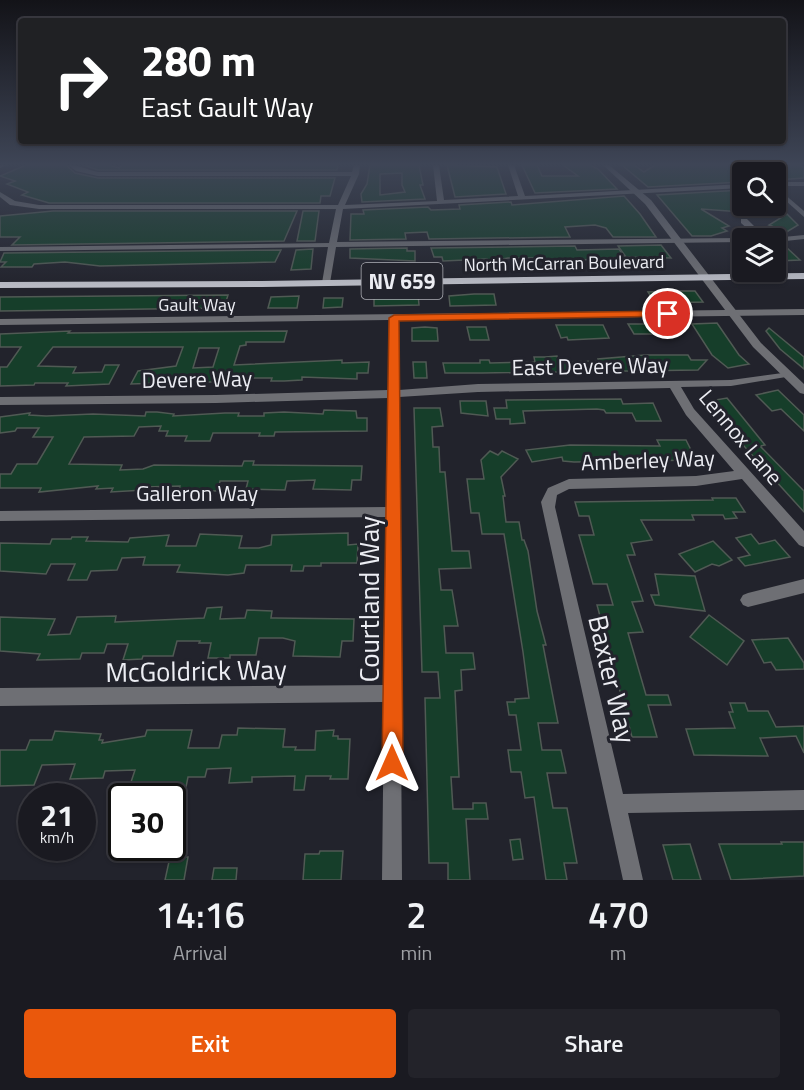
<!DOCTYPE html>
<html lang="en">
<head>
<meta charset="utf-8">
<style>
	body { margin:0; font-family:"Titillium Web",sans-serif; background:#23232a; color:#f1f3f6; height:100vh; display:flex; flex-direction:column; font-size:22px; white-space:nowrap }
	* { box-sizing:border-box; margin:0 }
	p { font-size:20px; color:#9fa1a5 }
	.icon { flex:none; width:33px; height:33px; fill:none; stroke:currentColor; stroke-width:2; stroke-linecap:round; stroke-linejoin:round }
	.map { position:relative; height:880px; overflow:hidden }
	.drawer { display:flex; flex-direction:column; background:#1a1a21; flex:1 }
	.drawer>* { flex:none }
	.banner { position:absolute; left:18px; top:18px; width:768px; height:126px; border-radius:6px; box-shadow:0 2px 4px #0004,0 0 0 2px #38383f; background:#202124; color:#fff; overflow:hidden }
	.tools { position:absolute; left:732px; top:162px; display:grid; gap:12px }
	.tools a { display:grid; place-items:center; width:54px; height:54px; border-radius:6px; background:#1a1a21; box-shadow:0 2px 4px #0004,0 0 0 2px #38383f; font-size:30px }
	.speed { position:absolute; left:18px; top:783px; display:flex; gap:12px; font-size:30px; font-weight:700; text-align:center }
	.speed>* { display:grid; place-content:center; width:78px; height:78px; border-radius:50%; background:#1a1a21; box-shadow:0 2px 4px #0004,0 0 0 2px #38383f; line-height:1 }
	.speed small { font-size:15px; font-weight:400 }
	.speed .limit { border:3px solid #111; border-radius:9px; background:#fff; color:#111 }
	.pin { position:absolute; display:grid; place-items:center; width:51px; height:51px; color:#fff; margin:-26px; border:3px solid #fff; border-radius:50%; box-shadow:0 2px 6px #0007 }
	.me { position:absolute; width:66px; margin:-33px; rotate:0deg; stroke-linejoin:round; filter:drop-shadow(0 0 4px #0008) }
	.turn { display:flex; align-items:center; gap:21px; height:126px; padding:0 24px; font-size:27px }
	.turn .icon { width:78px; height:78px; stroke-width:2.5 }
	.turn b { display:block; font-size:42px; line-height:51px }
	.eta { display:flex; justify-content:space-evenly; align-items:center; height:102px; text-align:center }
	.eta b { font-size:36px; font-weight:600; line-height:42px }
	.primary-button { display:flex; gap:12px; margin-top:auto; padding:12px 24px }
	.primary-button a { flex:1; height:69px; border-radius:6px; background:#ea580c; color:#fff; font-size:24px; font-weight:600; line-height:69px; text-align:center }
	.primary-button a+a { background:#23232a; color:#f1f3f6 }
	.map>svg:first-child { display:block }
</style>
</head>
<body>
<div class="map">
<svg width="804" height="880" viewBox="0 0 804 880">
	<rect width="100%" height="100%" fill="#22232c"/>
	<g fill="#163e2a" stroke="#505a54" stroke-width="1.5" fill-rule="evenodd">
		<path d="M26,165H66L75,173L98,178H335L330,196H321L320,203H49L22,195L28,192L7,184L15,181L0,176Z"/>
		<path d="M91,165H108L119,168L122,165H338L337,170H98L86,166Z"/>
		<path d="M370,165H419L423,185H420L425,199L362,202L361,194L367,184ZM402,173V185L405,192L380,195V174Z"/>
		<path d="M447,165L497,167L506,194L455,197Z"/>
		<path d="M522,165H537L542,176H578L563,165H590L598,169L617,189L535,193Z"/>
		<path d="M622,165H634L644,172L655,165H733L742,173V182L648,187Z"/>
		<path d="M776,165H800L804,168V178L776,180Z"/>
		<path d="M742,190V212L701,209L729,226L722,228L727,231L711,236H692L657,195Z"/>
		<path d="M624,196L640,214L656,237H613L606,228L595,225L565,227L570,237L429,239L427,232L405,233L406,239L350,240L351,214H364L363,210L428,207L431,210L460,209L459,205L511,202L512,205Z"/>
		<path d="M53,211H297L284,241L12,245L20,237H0V216Z"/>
		<path d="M319,211L315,241H297L303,211Z"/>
		<path d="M787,214L798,225L785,233L770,228L772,226L769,225Z"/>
		<path d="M661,245L671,258L626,257L618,246Z"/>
		<path d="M575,246L577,250L619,249L625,258L552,261L535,258H508L497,260V262L488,263L487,259L443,261L442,257H434L431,248Z"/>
		<path d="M776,247H786L800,260L776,261Z"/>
		<path d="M407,248V251H415V261L350,258V249Z"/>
		<path d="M313,249L311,269L291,270L296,250Z"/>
		<path d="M281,250L275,262L100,266L65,262L34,264L32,267H1L6,262H0L4,253Z"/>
		<path d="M680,291H695L703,302L655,303L648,292Z"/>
		<path d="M393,293L418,294L419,305L374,306V296H393Z"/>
		<path d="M474,294H494L496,305L450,306L449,296Z"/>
		<path d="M228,295L224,308L0,311V297Z"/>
		<path d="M299,296L297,308H268L271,297Z"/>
		<path d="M324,298H343L342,307L323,308Z"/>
		<path d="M717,323L739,355L749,364L728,368L712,355L692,324Z"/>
		<path d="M628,324H670L676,334H634Z"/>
		<path d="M556,325H603L609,338L568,340L567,337L561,338Z"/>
		<path d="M425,327L437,328L438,341H412V328Z"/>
		<path d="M467,327H486L489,340H470Z"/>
		<path d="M769,328L804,357V369L780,349L766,331Z"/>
		<path d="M70,331L68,333L287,331L284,342H246V345L240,346L234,365L342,360V363L369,362L368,373H357V379L302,377V380L284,381H271L272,378H246L245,382H200V385H189L190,382L131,384L138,371L176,366L183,347H53L38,366L76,367L73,373L102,372L105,365H119L109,384L66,386L68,383H35L34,385L0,386V367H7L21,347H0V334ZM199,348H219L213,367L193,368Z"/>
		<path d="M645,355H688L691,360H707L698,370L482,373H445L443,363H480V360H489L490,363L535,362L534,357H545L557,356L559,362L599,361L598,359Z"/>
		<path d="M413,362H426L427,378H414Z"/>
		<path d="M778,390L804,415V431L781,409L772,411L756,395Z"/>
		<path d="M727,398L765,445L760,446L804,491V512L704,402Z"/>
		<path d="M621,399L623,404L653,403L661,421H636L632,413H606L604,410L597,409L523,411L525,423L510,424V419H496L494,408H507L506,400Z"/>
		<path d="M460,401H486L488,416L461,413Z"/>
		<path d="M414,408H440L443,426L432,427L433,447H439L440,472H445L452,551H469L471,568L439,569L441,590H452L458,626H444L446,653H473L475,669L461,670L462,690L455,691L459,777H451L453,809H473V803H486L488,819H466L470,880H448V863H429L425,698H440L438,672H422Z"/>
		<path d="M324,410L356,411L357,418H367V431L275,432L274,436H259L260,433H213L210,441H185L187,436H166L168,431H159L161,426L139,427L134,436L84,437L69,464L122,465L120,470L143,469L154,465L242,466L244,461H254L253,465L362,466L361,480H352L351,490L313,489L315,480L287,481L285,490L246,489L248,481H220L218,491L179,490L180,486L145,487L144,490L111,492L113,488L96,489L98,486L39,492L41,488H0V474H11L17,464H37L53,437H33L39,428H17L15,431L0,433V417L30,413L29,415L46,416L93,414L145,416L146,412H157L174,414L173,416L225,413H239L238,416H264V413L284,412L323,414Z"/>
		<path d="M657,440H686L696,460L574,462L563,461L562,457L532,462L526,450L570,445L660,446Z"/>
		<path d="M490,451L498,455L502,451L518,459L501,477L505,496H503L506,522H519L522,540H524L528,551L537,611L546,645H543L558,723H538L542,750H561L566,773H547L553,808H567L577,863H564L567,880H546L534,797L525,798L521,772H511L508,750H521L516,715H509L507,702H515V699L529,698L523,652L504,534H482L479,513H471L467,479H484L481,460Z"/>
		<path d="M712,498H736L745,512H733L737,518L725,519L723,515H692L694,520H641L652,540L631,543L635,555H627L643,601L632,602L643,632L628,633L646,695H668L671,705H648L657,737H632L597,605H613L607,584H593L579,535H594L589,516H579L575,502L713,500Z"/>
		<path d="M348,533V545L358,544L357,563H321V566H304L303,571H291L292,565H246L244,573L228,575L177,572L180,565H143L145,557L122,558L117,570L91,571L87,580H68L75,564H51L46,574L0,571V543L50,544L52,539H71L72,537H88L86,541L128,542L130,538L169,535L166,546H196L200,534L242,536L239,548H259L271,545L272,535Z"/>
		<path d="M751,534L759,544L775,540L790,557L745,566L738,558L750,555L736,538Z"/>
		<path d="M713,541L732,560L719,566L712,564L695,572L679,554Z"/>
		<path d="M655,574L695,576L705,611L655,605L651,595H659Z"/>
		<path d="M222,607L220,619L245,618L247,610L272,611L271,618H275L354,619L353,641H342L340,657L293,656L295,641L283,638H259L256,655H230V658H208L211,643H199L200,641H177L173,656H143L142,659L123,660L128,644H107L104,653H82L80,659L37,660L40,654L0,651V617L55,619L48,635L70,634L77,617L116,616L115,622L204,618L207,608Z"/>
		<path d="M709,615L744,641L727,665L690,637Z"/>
		<path d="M788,638L804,663V669L776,670L771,662L764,663L752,640Z"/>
		<path d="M730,703H745L748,711H768L776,727L804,726V753L796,736L760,738L768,756L694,755L686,729L735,728L729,712H733Z"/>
		<path d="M238,728L285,729L283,747H296L295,750H315L316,731L334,730L333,736H338V739H350L348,779H330L331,776H306L304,790H294L295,776L252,777V782L229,783L231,768L207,769L205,777H188L185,792H166L168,784L130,785L135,770L105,771L103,778L70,779L75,764L42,765L34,785L0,786V750H26L30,740H52L55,731L101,734L99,740H103L102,743L145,736L147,730H192L188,748H219L222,735H237Z"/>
		<path d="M520,839L523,859L513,860L510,840Z"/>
		<path d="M781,842H804V876L731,880L719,844H782Z"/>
		<path d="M690,844L701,880H673L663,845Z"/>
		<path d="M320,851H343L341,880H303L305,854H319Z"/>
		<path d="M170,857H188L184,880H165Z"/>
		<path d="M214,868H237L236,880H212Z"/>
	</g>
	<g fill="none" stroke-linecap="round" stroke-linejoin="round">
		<g fill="#6e6f74" fill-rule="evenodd">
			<path d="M68,165C75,164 89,170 98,172H352L354,165H360L359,174L345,205L437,201L433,165H439L444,200L518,196L508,165H514L525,196L742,184V188L343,209L337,242L742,238H745H742V242L336,247L330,283L326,286L322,283L328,247L0,251V247L329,243L336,209H39L10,205L0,197V192L15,201L39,205H338L351,176H98L76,171Z"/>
			<path d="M745,165H751L760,172H754Z"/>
			<rect x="776" y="182" width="28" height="4"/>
			<path d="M776,187L804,211V217L776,192Z"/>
			<path d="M741,219H747L766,238H758L741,223Z"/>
			<path d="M804,235V239L776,242V238H773Z"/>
			<path d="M804,309V315L399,320V390L478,384L731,380L790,372L791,374L790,376L786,377L731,386L681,387L694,409L804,531V547L799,545L742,479L696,486L569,489L557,495L555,507L623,794L804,790V810L628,813L643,880H623L541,502L548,488L569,479L696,476L734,471L686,415L670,388L478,392L399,397L402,880H382L384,702L0,706V688L384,685L387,517L0,521V511L387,507L388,398L216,403L0,405V397L216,395L388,390L389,320L0,325V319Z"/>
			<path d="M804,579V593L748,607L743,605L740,600L743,595L748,593Z"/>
		</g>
		<g fill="#6e6f74" fill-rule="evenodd">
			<path d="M0,165H7L0,168Z"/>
			<path d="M603,165H609L651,200L761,343L804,384V394L800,393L753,347L645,204Z"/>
		</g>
		<path fill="#babcc5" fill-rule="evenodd" d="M804,273V279L262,287L0,288V282L262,281Z"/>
	</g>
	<linearGradient id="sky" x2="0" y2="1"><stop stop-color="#131318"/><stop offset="0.57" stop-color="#3e4556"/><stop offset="1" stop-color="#3e4556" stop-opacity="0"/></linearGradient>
	<rect width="804" height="288" fill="url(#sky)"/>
	<path fill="#ea580c" stroke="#983908" stroke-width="1.5" d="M668,311L673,314L672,316L399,321L403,763L400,771L392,774L385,771L382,763L389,318L394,315Z"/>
	<g text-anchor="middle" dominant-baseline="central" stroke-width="6" stroke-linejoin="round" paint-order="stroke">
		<g font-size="18" fill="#ecedf3" stroke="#22232c">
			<text transform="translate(564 263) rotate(-1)">North McCarran Boulevard</text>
			<text x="197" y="304">Gault Way</text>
		</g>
		<rect fill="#22232c" stroke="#afb0b7" stroke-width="1.5" x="361.5" y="263" width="81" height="36" rx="4.5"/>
		<g font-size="21" font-weight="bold" fill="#ecedf3">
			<text x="402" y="281">NV 659</text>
		</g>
		<g font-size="22" fill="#ecedf3" stroke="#22232c">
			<text transform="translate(590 366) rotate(-1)">East Devere Way</text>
			<text transform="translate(197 379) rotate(-1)">Devere Way</text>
			<text transform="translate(741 437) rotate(50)">Lennox Lane</text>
			<text transform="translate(648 460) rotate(-2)">Amberley Way</text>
			<text x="197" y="493">Galleron Way</text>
		</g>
		<g font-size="27" fill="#ecedf3" stroke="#22232c">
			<text transform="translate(368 599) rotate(-90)">Courtland Way</text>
			<text transform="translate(196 670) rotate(-1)">McGoldrick Way</text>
			<text transform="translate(613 679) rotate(77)">Baxter Way</text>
		</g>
	</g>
</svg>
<div class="tools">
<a><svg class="icon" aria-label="search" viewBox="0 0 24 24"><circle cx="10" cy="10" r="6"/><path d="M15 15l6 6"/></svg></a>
<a><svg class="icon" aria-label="layers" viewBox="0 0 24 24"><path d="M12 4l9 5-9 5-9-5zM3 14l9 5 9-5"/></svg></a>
</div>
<div class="speed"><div>21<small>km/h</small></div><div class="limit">30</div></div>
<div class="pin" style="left:668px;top:314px;background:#d93025"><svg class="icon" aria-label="arrive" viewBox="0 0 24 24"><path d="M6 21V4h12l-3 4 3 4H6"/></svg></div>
<svg class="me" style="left:392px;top:763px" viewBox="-20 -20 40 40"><path d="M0-17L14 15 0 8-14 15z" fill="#ea580c" stroke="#fff" stroke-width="4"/></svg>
<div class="banner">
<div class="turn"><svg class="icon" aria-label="right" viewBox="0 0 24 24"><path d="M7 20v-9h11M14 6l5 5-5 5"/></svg><div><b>280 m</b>East Gault Way</div></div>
</div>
</div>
<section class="drawer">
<div class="eta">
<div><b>14:16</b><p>Arrival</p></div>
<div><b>2</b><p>min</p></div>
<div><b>470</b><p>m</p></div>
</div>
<div class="primary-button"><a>Exit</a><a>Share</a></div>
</section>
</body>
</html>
